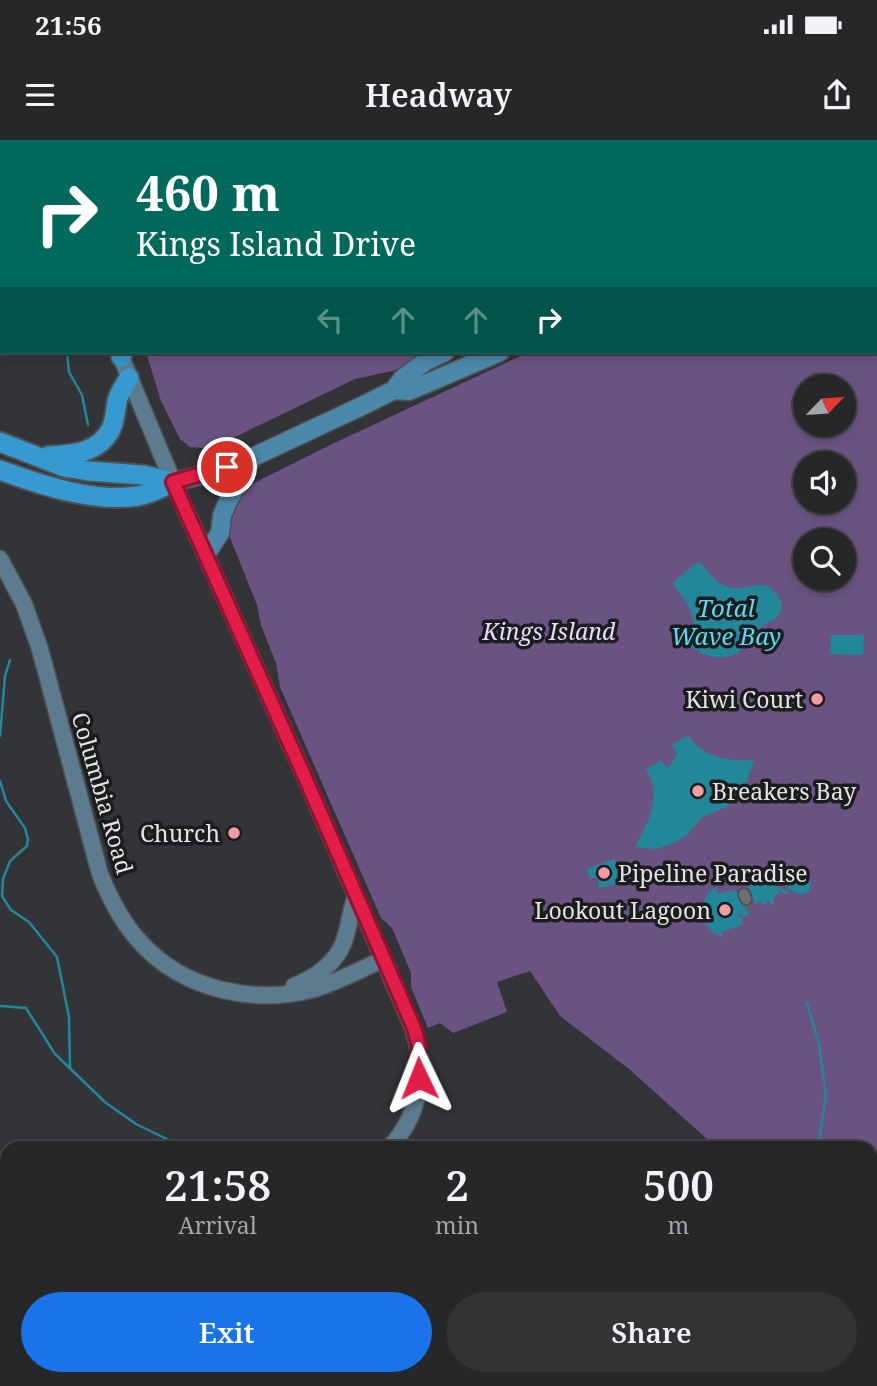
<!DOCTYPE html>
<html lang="en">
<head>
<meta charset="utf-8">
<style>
	body { margin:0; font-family:"Noto Serif",serif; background:#323335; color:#f1f3f6; height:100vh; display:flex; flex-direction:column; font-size:26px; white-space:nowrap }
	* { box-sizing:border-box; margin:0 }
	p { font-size:23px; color:#a4a5a8 }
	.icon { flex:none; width:38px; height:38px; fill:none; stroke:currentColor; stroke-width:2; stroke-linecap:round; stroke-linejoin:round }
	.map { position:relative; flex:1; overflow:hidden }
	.drawer { position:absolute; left:0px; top:1001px; width:878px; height:245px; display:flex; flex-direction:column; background:#262729; border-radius:21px 21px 0 0; box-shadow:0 4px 10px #0003,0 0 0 2px #424446 }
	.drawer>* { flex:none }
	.hud { position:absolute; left:0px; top:0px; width:878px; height:214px; box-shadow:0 4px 10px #0003,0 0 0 2px #424446; background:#00695c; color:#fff; overflow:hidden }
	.needle { width:46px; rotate:65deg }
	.controls { position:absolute; left:793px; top:234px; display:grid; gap:14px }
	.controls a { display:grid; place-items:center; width:63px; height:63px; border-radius:50%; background:#262729; box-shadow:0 4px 10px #0003,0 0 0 2px #424446; font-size:35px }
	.pin { position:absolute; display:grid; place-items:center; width:60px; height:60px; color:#fff; margin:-30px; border:4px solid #fff; border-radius:50%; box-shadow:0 2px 7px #0007 }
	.me { position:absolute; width:77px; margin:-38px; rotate:358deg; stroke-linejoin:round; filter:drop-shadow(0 0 5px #0008) }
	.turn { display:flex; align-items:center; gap:24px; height:147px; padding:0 21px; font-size:32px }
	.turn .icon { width:91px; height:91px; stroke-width:2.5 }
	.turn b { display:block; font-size:49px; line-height:60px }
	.lanes { display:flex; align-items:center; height:66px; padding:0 21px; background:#0003; justify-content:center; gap:35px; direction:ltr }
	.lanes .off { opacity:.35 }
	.eta { display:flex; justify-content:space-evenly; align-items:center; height:119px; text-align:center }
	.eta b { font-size:42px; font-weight:600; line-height:49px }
	.primary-button { display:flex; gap:14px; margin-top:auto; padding:14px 21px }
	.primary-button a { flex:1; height:80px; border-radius:42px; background:#1a73e8; color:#fff; font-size:28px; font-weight:600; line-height:80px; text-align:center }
	.primary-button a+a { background:#323335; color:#f1f3f6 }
	.status { display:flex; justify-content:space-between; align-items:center; height:49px; padding:0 35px; background:#262729; direction:ltr }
	.status svg { height:19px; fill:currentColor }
	header { display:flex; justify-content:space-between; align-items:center; height:91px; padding:0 21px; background:#262729; font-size:32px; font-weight:600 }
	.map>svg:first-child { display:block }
</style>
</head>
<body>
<div class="status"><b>21:56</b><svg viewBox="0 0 49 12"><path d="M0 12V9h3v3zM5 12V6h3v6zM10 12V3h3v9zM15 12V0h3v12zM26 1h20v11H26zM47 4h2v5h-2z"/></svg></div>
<header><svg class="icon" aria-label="menu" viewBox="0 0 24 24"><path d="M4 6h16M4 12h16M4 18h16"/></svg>Headway<svg class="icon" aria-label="share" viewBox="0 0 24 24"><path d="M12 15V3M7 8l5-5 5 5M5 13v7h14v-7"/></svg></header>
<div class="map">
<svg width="877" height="1246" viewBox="0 0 877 1246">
	<rect width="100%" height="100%" fill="#323437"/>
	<g fill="#6a5382" fill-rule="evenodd">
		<path d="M877,155V1246H735L733,1239H872V1008H717L629,929L560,876L530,831L497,842L507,872L453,893L440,883L428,888L411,847V833L392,788L381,778L280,547L276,523L261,485L257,465L227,390L228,372L242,351L252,344L330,305L529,212H877ZM805,247H844V285H805ZM805,324H844V362H805ZM805,401H844V439H805Z"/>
		<path d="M146,212H436L396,230L355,239L237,296L205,308L190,307L180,299L161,261Z"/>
	</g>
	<g fill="#23879a">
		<path d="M699,421C708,431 715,443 729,447C753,453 766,431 782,463C782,481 768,480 758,490C753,496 750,503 744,508C727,523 703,519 688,503C702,478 687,463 672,443Z"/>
		<path d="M831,495H864L863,515L830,514Z"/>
		<path d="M688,595C703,619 729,621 754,620L745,647L734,663L701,678L687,695L676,702L656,709L635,707C648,683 663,656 646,629L661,620L666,627H669L677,614L672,605Z"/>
		<path d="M614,719L622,742L600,748L598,746V738H590L587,729Z"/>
		<path d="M779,731L775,738L777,742L776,746L789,752L787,755L778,750L779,753L773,758L774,764L771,765L769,760L766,765L761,763V760L756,764L751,758L744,760V765L749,773L745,777L738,773L737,776L742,777V785L721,792L723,797C700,791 696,760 715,747L718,754L734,750L741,754L749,752C749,740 761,735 772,734V741Z"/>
		<path d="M790,732L791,735L800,734L802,732L811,742L809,752L800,755L787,748L789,745L785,746L783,739Z"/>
		<path d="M666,1239H714L715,1246H665Z"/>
	</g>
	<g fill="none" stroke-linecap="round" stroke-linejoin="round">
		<g stroke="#23879a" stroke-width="2.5">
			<path d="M0,65L2,64"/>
			<path d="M0,145L2,147"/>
			<path d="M67,212L69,232L82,255L88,285"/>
			<path d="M0,596L5,536L10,520"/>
			<path d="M0,641L6,661L25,688L28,699L27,706L10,721L3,739L2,756L11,770L29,782L57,817L69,877L70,928"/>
			<path d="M807,863L819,904L826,955L818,1008"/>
			<path d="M0,866L26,868L55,914L106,963L136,984L185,1008"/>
			<path d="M870,1239L872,1246"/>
			<path d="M361,1246L367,1239"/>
		</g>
		<defs>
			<g id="street">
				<path d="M744,754L746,759"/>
				<path d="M0,1092H7"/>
			</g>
			<g id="secondary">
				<path d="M78,0L79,2"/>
				<path d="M97,0V2"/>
				<path d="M119,212L173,342L307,642L413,888C427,930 420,976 389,1008"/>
				<path d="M0,419L24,464L40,509L100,734C110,759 122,783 141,803C184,850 254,865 314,849C338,842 361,829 384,819"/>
				<path d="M294,846C314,838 334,825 343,804C349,789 350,771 356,756"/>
				<path d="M0,1175L7,1172"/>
			</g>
			<g id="primary">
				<path d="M394,250L409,251L500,212"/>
				<path d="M173,342L207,334L253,317L364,265L394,250L402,239L426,221L445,212"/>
				<path d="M206,414L220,393L222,376L228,361L253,317"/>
			</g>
			<g id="highway">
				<path d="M696,0L731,2"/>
				<path d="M260,2L318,0"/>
				<path d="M641,2L648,0"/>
				<path d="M0,19H2"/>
				<path d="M0,196H2"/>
				<path d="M121,217L123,212"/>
				<path d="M0,302L64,327L88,331L143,335L173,342"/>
				<path d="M49,316C72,315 99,313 111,289C115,281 115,271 117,262C118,254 125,245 129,238"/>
				<path d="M0,330C40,345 95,363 138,356C151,354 162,347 173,342"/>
			</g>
		</defs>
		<use href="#street" stroke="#4e5052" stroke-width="14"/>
		<use href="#secondary" stroke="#4e5052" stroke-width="19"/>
		<use href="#primary" stroke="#4e5052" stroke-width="21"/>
		<use href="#highway" stroke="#4e5052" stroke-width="23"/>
		<use href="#street" stroke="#6c6e72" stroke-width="10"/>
		<use href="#secondary" stroke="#5c7b8e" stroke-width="16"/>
		<use href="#primary" stroke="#4c88aa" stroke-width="18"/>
		<use href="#highway" stroke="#3699cf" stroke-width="19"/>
	</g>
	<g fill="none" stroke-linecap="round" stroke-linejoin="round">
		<defs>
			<path id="route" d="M227,327L173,342L307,642L414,888L419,906V938"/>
		</defs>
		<use href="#route" stroke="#92132f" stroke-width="18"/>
		<use href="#route" stroke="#e11d48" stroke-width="12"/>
	</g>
	<g fill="#f49aa1" stroke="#1b1c1d" stroke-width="2.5">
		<circle cx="817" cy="559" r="7"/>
		<circle cx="698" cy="651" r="7"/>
		<circle cx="234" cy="693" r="7"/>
		<circle cx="604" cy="733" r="7"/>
		<circle cx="725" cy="770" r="7"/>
	</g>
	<g text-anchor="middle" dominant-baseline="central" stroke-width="7" stroke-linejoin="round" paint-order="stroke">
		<g font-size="23" font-style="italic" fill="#e9d9fb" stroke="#1b1c1d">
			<text x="549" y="491">Kings Island</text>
		</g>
		<g font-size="23" fill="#e2e3e5" stroke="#1b1c1d" text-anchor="end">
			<text x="803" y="559">Kiwi Court</text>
			<text x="712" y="651" text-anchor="start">Breakers Bay</text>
			<text x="220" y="693">Church</text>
			<text x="618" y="733" text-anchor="start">Pipeline Paradise</text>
			<text x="711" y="770">Lookout Lagoon</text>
		</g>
		<g font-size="23" fill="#e2e3e5" stroke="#1b1c1d">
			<text transform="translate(103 653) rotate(74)">Columbia Road</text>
		</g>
		<g font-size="24" font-style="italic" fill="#54dcf7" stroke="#1b1c1d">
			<text x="726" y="467">Total<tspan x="726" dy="28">Wave Bay</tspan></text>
		</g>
	</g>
</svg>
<div class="controls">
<a><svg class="needle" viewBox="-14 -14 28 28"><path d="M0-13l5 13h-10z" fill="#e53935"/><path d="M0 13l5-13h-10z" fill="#a4a5a8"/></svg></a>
<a><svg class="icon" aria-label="sound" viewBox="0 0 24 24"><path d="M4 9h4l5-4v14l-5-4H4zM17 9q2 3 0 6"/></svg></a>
<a><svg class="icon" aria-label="search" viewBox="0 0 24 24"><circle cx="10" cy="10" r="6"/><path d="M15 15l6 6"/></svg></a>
</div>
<div class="pin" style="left:227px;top:327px;background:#d93025"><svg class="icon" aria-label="arrive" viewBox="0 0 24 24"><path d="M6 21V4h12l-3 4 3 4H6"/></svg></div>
<svg class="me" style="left:419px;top:938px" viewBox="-20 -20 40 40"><path d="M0-17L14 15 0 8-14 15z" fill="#e11d48" stroke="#fff" stroke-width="4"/></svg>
<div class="hud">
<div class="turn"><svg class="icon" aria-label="right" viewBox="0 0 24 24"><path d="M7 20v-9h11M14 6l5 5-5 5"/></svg><div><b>460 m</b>Kings Island Drive</div></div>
<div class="lanes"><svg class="icon off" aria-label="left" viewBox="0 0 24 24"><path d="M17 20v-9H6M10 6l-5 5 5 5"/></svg><svg class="icon off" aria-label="ahead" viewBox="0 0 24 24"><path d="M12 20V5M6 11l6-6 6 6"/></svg><svg class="icon off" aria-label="ahead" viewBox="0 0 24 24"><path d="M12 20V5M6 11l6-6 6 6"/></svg><svg class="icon" aria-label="right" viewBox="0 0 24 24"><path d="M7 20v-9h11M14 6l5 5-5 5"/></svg></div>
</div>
<section class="drawer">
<div class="eta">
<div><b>21:58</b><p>Arrival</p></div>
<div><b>2</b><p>min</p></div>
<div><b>500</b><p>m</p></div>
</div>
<div class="primary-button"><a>Exit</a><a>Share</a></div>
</section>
</div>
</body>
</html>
